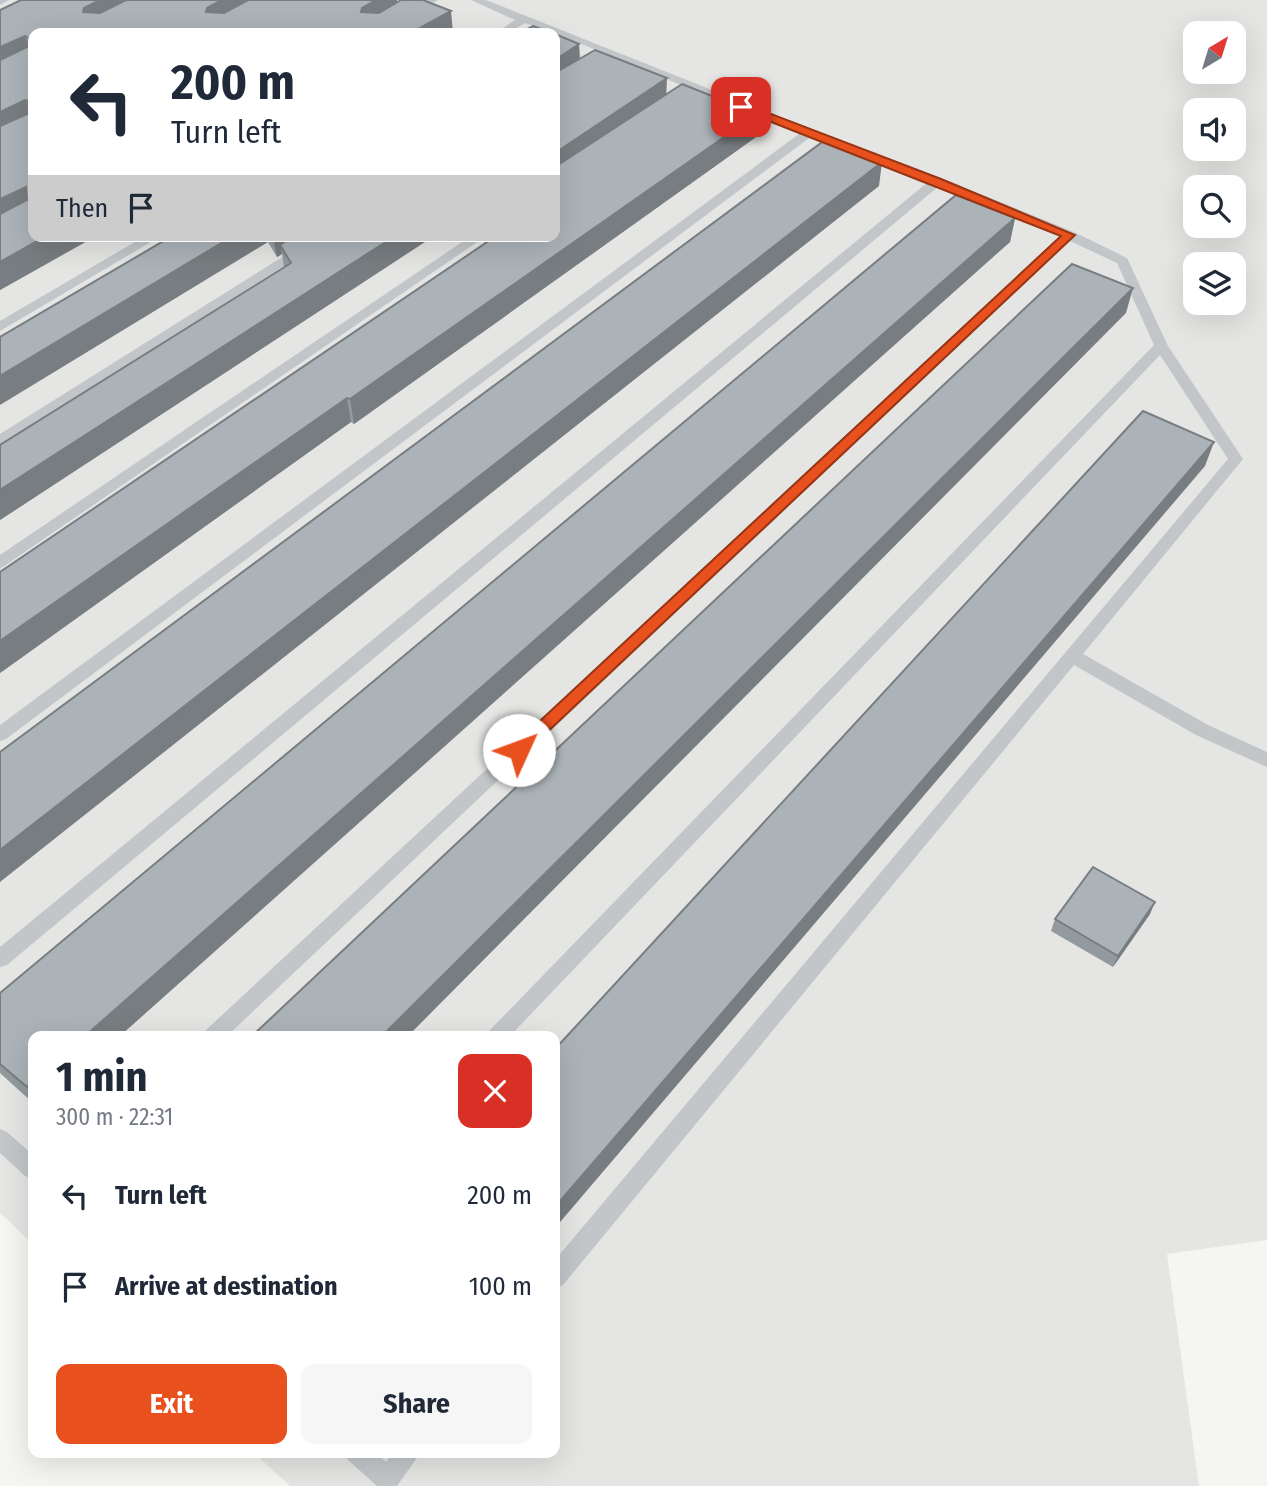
<!DOCTYPE html>
<html lang="en">
<head>
<meta charset="utf-8">
<style>
	body { margin:0; font-family:"Fira Sans Condensed",sans-serif; background:#f6f6f7; color:#1f2937; height:100vh; display:flex; flex-direction:column; font-size:26px; white-space:nowrap }
	* { box-sizing:border-box; margin:0 }
	p { font-size:23px; color:#747a83 }
	.icon { flex:none; width:38px; height:38px; fill:none; stroke:currentColor; stroke-width:2; stroke-linecap:round; stroke-linejoin:round }
	.map { position:relative; flex:1; overflow:hidden }
	.sheet { position:absolute; left:28px; top:1031px; width:532px; height:427px; display:flex; flex-direction:column; background:#fff; border-radius:14px; box-shadow:0 7px 28px #0002 }
	.sheet>* { flex:none }
	.top-card { position:absolute; left:28px; top:28px; width:532px; height:214px; border-radius:14px; box-shadow:0 7px 28px #0002; background:#fff; color:#1f2937; overflow:hidden }
	.needle { width:46px; rotate:38deg }
	.buttons { position:absolute; left:1183px; top:21px; display:grid; gap:14px }
	.buttons a { display:grid; place-items:center; width:63px; height:63px; border-radius:14px; background:#fff; box-shadow:0 7px 28px #0002; font-size:35px }
	.pin { position:absolute; display:grid; place-items:center; width:60px; height:60px; color:#fff; margin:-30px; border-radius:14px; box-shadow:0 4px 10px #0006 }
	.me { position:absolute; width:77px; margin:-38px; rotate:47deg; stroke-linejoin:round; filter:drop-shadow(0 0 5px #0008) }
	.turn { display:flex; align-items:center; gap:24px; height:147px; padding:0 28px; font-size:32px }
	.turn .icon { width:91px; height:91px; stroke-width:2.5 }
	.turn b { display:block; font-size:49px; line-height:60px }
	.then { display:flex; align-items:center; height:66px; padding:0 28px; background:#0003; gap:14px; font-size:26px }
	.round { display:grid; place-items:center; flex:none; width:74px; height:74px; border-radius:14px; background:#f6f6f7 }
	.summary { display:flex; align-items:center; justify-content:space-between; height:119px; padding:0 28px }
	h1 { font-size:42px; font-weight:700; line-height:52px }
	.cta { display:flex; gap:14px; margin-top:auto; padding:14px 28px }
	.cta a { flex:1; height:80px; border-radius:14px; background:#e8501d; color:#fff; font-size:28px; font-weight:700; line-height:80px; text-align:center }
	.cta a+a { background:#f6f6f7; color:#1f2937 }
	ul { padding:0; list-style:none }
	li { display:flex; align-items:center; gap:21px; height:91px; padding:0 28px }
	li div { flex:1 }
	li b { display:block; font-size:26px }
	li em { font-style:normal }
	.map>svg:first-child { display:block }
</style>
</head>
<body>
<div class="map">
<svg width="1267" height="1486" viewBox="0 0 1267 1486">
	<rect width="100%" height="100%" fill="#f5f5f1"/>
	<path fill="#e5e6e4" fill-rule="evenodd" d="M0,0H1267V1240L1167,1254L1199,1486H290L254,1453L555,1452V1036H33V1244L0,1213ZM33,33H555V236H33ZM1195,33H1234V72H1195ZM1195,110H1234V149H1195ZM1195,187H1234V226H1195ZM1195,264H1234V303H1195Z"/>
	<g fill="none" stroke-linecap="round" stroke-linejoin="round">
		<g fill="#c2c6c9" fill-rule="evenodd">
			<path d="M0,0H9L0,5Z"/>
			<path d="M425,0H438L380,33H366Z"/>
			<path d="M471,0H486L812,130L941,178L1074,232L1127,258L1168,346L1243,459L1083,654L1208,725L1267,752V767L1196,735L1074,665L563,1285L555,1288V1260L1228,459L1160,355L510,1036H487L490,1030L1154,345L1117,263L1070,241L227,1036H203L206,1030L1060,236L939,186L7,965L0,967V947L928,182L809,138L6,739L0,741V725L799,134L555,33L525,23L508,33H496L515,20Z"/>
			<path d="M145,236H161L0,331V321Z"/>
			<path d="M316,236H331L0,446V434Z"/>
			<path d="M471,236H486L0,569V555Z"/>
			<path d="M0,1129L7,1132L33,1155V1179L25,1176L0,1153Z"/>
			<path d="M344,1452H375L386,1462L393,1452H421L397,1486H377L348,1460Z"/>
		</g>
	</g>
	<g fill="#939a9e">
		<path d="M397,0L33,236H96L0,290V10Z"/>
		<path d="M579,44L580,59L666,94L756,137L354,424L351,422L0,673L496,236H555Z"/>
		<path d="M1015,218L1010,242L33,1036V1103L0,1073V993Z"/>
		<path d="M172,236H434L0,520V445L284,268L282,254L277,257L268,242Z"/>
		<path d="M1150,914L1113,967L1051,931L1055,919Z"/>
	</g>
	<g fill="#787d81">
		<path d="M100,0H151L90,31L83,12L84,8Z"/>
		<path d="M222,0H269L212,31L206,12L207,8Z"/>
		<path d="M376,0H397L399,12L365,31L361,12L362,8Z"/>
		<path d="M451,11L453,33H411Z"/>
		<path d="M25,36L32,59L0,73V47Z"/>
		<path d="M579,44L580,67L555,83V60Z"/>
		<path d="M667,78L666,101L555,177V153Z"/>
		<path d="M25,100L32,124L0,139V112Z"/>
		<path d="M757,114L756,137L354,424L350,399Z"/>
		<path d="M882,162L879,186L0,882V850Z"/>
		<path d="M26,187L33,211L0,227V199Z"/>
		<path d="M1015,218L1010,242L120,1036H85Z"/>
		<path d="M46,236H96L0,290V262Z"/>
		<path d="M233,236H267L268,242L0,405V376Z"/>
		<path d="M273,236H311L280,245L282,254L277,257Z"/>
		<path d="M395,236H434L0,520V490Z"/>
		<path d="M1133,288L1126,313L408,1036H382Z"/>
		<path d="M347,398L351,422L0,673V641Z"/>
		<path d="M1214,442L1205,466L555,1228V1207Z"/>
		<path d="M1155,902L1150,914L1113,967L1118,956Z"/>
		<path d="M33,1081V1098L27,1087Z"/>
	</g>
	<g fill="#abb3b8" stroke="#787d81" stroke-width="2">
		<path d="M21,0H100L84,8L83,12L100,13L126,0H222L207,8L206,12L224,13L248,0H376L362,8L361,12L379,13L401,0H423L451,11L411,33H33V236H46L0,262V214L27,200L26,187L0,199V126L27,114L28,101L25,100L0,112V60L27,47L29,38L25,36L0,47V10Z"/>
		<path d="M533,26L552,33H520Z"/>
		<path d="M555,34L579,44L555,60Z"/>
		<path d="M595,50L667,78L555,153V73Z"/>
		<path d="M682,84L757,114L350,399L347,398L0,641V572L496,236H555V167Z"/>
		<path d="M825,140L882,162L0,850V752Z"/>
		<path d="M956,195L1015,218L85,1036H33V1081L27,1087L0,1064V993Z"/>
		<path d="M172,236H233L0,376V337Z"/>
		<path d="M293,236H395L0,490V445L291,263L280,245Z"/>
		<path d="M1072,264L1133,288L382,1036H252Z"/>
		<path d="M1143,411L1214,442L555,1207V1049Z"/>
		<path d="M1093,867L1155,902L1118,956L1055,919Z"/>
	</g>
	<path fill="#e8501d" stroke="#973413" stroke-width="2" d="M738,104H745L941,179L1075,235L524,754H513L511,750L513,746L1061,236L738,109Z"/>
</svg>
<div class="buttons">
<a><svg class="needle" viewBox="-14 -14 28 28"><path d="M0-13l5 13h-10z" fill="#e53935"/><path d="M0 13l5-13h-10z" fill="#747a83"/></svg></a>
<a><svg class="icon" aria-label="sound" viewBox="0 0 24 24"><path d="M4 9h4l5-4v14l-5-4H4zM17 9q2 3 0 6"/></svg></a>
<a><svg class="icon" aria-label="search" viewBox="0 0 24 24"><circle cx="10" cy="10" r="6"/><path d="M15 15l6 6"/></svg></a>
<a><svg class="icon" aria-label="layers" viewBox="0 0 24 24"><path d="M12 4l9 5-9 5-9-5zM3 14l9 5 9-5"/></svg></a>
</div>
<div class="pin" style="left:741px;top:107px;background:#d93025"><svg class="icon" aria-label="arrive" viewBox="0 0 24 24"><path d="M6 21V4h12l-3 4 3 4H6"/></svg></div>
<svg class="me" style="left:519px;top:750px" viewBox="-20 -20 40 40"><circle r="19" fill="#fff"/><path d="M0-13L10 11 0 6-10 11z" fill="#e8501d"/></svg>
<div class="top-card">
<div class="turn"><svg class="icon" aria-label="left" viewBox="0 0 24 24"><path d="M17 20v-9H6M10 6l-5 5 5 5"/></svg><div><b>200 m</b>Turn left</div></div>
<div class="then">Then<svg class="icon" aria-label="arrive" viewBox="0 0 24 24"><path d="M6 21V4h12l-3 4 3 4H6"/></svg></div>
</div>
<section class="sheet">
<div class="summary"><div><h1>1 min</h1><p>300 m · 22:31</p></div><a class="round" style="background:#d93025;color:#fff"><svg class="icon" aria-label="close" viewBox="0 0 24 24"><path d="M6 6l12 12M18 6L6 18"/></svg></a></div>
<ul>
<li><svg class="icon" aria-label="left" viewBox="0 0 24 24"><path d="M17 20v-9H6M10 6l-5 5 5 5"/></svg><div><b>Turn left</b></div><em>200 m</em></li>
<li><svg class="icon" aria-label="arrive" viewBox="0 0 24 24"><path d="M6 21V4h12l-3 4 3 4H6"/></svg><div><b>Arrive at destination</b></div><em>100 m</em></li>
</ul>
<div class="cta"><a>Exit</a><a>Share</a></div>
</section>
</div>
</body>
</html>
